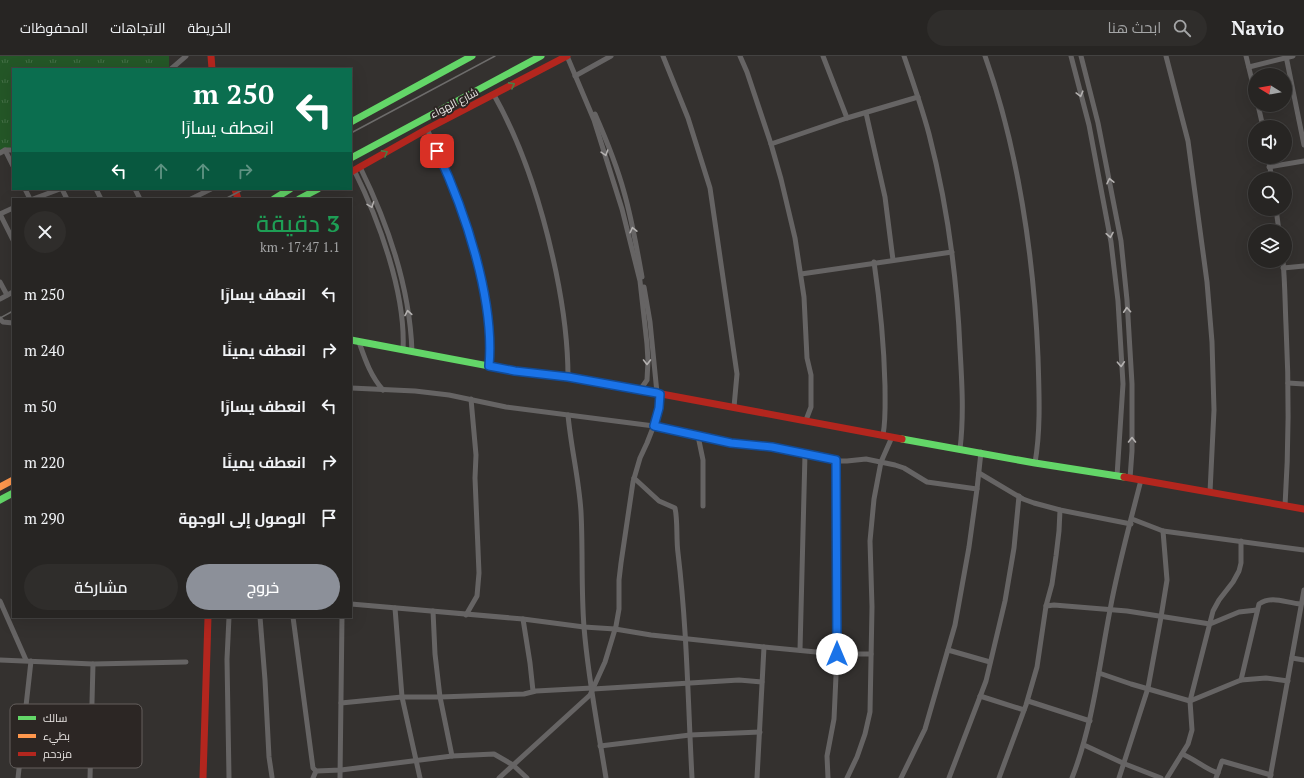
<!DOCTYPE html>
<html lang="ar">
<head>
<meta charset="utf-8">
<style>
	body { margin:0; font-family:"PT Serif",Cairo,serif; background:#2f2d2b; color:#f1f3f6; direction:rtl; height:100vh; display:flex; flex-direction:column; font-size:15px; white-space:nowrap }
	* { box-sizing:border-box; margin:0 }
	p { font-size:13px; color:#a4a5a6 }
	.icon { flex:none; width:22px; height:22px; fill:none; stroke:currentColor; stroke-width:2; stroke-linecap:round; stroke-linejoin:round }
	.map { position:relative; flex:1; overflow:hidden; direction:ltr }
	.panel { position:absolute; left:12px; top:142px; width:340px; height:420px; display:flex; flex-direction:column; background:#272523; border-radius:0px; box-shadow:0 4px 16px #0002,0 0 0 1px #434241; direction:rtl }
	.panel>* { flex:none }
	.top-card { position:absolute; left:12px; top:12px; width:340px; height:122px; border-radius:0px; box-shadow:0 4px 16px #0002,0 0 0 1px #434241; direction:rtl; background:#0b6e4f; color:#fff; overflow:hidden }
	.needle { width:26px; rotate:281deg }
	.fabs { position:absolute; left:1248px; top:12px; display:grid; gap:8px }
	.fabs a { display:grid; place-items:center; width:44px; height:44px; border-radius:50%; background:#272523; box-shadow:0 4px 16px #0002,0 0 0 1px #434241; font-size:20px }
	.pin { position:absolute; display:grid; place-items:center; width:34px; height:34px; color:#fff; margin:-17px; border-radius:8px; box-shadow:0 2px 6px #0006 }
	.me { position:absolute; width:44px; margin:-22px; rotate:0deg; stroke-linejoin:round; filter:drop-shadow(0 0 3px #0008) }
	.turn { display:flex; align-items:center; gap:14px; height:84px; padding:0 12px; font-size:18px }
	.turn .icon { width:52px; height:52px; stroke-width:2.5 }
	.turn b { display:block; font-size:28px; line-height:34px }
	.lanes { display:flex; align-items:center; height:38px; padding:0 12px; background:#0003; justify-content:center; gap:20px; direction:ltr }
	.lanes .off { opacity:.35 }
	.round { display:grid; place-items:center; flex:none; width:42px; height:42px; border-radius:21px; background:#2f2d2b }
	.head { display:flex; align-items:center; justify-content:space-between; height:68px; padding:0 12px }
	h1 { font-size:24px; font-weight:600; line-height:30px; color:#1e9e55 }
	.primary-button { display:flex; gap:8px; margin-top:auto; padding:8px 12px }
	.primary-button a { flex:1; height:46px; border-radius:24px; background:#8c9099; color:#fff; font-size:16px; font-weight:600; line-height:46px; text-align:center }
	.primary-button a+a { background:#2f2d2b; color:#f1f3f6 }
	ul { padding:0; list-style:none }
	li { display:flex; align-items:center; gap:12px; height:56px; padding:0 12px }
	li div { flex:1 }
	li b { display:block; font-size:15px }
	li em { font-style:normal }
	header { display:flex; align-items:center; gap:24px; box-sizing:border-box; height:56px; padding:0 20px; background:#272523; border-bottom:1px solid #434241 }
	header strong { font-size:19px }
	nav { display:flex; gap:22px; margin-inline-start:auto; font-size:14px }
	.search { width:280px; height:36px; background:#2f2d2b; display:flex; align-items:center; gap:10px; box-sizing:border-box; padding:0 14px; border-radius:22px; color:#a4a5a6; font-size:15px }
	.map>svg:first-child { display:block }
</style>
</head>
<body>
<header>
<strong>Navio</strong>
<div class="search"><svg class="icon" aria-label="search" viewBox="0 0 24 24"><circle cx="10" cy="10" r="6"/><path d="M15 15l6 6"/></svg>ابحث هنا</div>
<nav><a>الخريطة</a><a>الاتجاهات</a><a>المحفوظات</a></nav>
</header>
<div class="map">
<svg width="1304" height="722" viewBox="0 0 1304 722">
	<defs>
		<pattern id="grass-tufts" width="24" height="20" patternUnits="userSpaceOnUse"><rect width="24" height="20" fill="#245727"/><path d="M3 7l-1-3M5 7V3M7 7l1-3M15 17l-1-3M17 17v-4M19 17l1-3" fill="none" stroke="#446f46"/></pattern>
	</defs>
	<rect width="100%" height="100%" fill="#34312f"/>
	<path fill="url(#grass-tufts)" d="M0,0H169V12L167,13H13V90L0,97Z"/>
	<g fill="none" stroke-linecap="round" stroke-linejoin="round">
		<g stroke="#666464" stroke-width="5">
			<path d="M567,0L594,64L622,153L640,225L647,288L648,305L647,324L640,334"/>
			<path d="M663,0L688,62L710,132L737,318L734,351"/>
			<path d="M740,0L747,16L771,88L781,123L795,182L804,241L807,302L811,319V351L806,364"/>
			<path d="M823,0L847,62"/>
			<path d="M904,0C913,26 922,52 929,78C947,148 957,221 960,293C962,327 964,360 960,393"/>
			<path d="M985,0C1018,93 1034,202 1038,301C1039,336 1041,372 1035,407"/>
			<path d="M1071,0L1089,69L1111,186L1118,245L1123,328L1117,420"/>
			<path d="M1081,0L1098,67L1121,185L1127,244L1132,328V395L1130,422"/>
			<path d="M1166,0L1188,85L1207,226L1212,286L1214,354L1210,436"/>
			<path d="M1246,0L1255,37"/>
			<path d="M1286,0L1304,89"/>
			<path d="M1249,11L1293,0"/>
			<path d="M171,13L186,0"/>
			<path d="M575,20L611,0"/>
			<path d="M494,39C525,94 543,154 556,216C563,250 568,285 568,321"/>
			<path d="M1258,49L1263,71"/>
			<path d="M866,57L885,141L893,204"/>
			<path d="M595,58C606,83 617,110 624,136C632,164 637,193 642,221"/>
			<path d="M427,73C459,142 496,233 489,311"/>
			<path d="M771,88L847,62L918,41"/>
			<path d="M5,94L13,110"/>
			<path d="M0,97L5,94H13"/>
			<path d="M1268,101L1272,123"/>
			<path d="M360,111C388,168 410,232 412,296"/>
			<path d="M1269,111L1304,105"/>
			<path d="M354,114C379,164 406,238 403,294"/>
			<path d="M25,133L30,143"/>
			<path d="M62,133L67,143"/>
			<path d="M96,133L101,143"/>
			<path d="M135,133L140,143"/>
			<path d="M33,143L60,133"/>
			<path d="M191,143L211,133"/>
			<path d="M1276,153L1279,175"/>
			<path d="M0,158L13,184"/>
			<path d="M0,158L13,152"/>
			<path d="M1283,205C1285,226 1285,248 1286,269C1289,329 1289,389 1285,450"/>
			<path d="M874,206C880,247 884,288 885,330C885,346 886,363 883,379"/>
			<path d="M1283,212L1304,210"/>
			<path d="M801,218L952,196"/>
			<path d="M0,226L7,239"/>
			<path d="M644,231L650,266L657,337"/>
			<path d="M0,243L13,236"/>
			<path d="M0,263L3,266L13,267"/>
			<path d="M359,286C365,303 370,319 383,334"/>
			<path d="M1288,327L1304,328"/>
			<path d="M351,332L415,335L449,339L506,351L654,370L731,387L772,391L836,405H847L866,403L895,409L904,412L927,426L977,433"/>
			<path d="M568,359C571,392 579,423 581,456C583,494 581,533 584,571C588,622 598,672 606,722"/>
			<path d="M698,380L703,404V450"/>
			<path d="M979,417L1023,443L1034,447L1060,454L1131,468"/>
			<path d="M634,422L659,445L675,452C678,466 676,482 678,497C687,572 688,647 692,722"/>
			<path d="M1132,463L1163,475L1304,494"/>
			<path d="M0,545L26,604"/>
			<path d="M351,548L523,563L584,571L615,573L651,579L764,591L837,598H871"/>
			<path d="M1046,550L1054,549L1127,555L1210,568L1239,556L1257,554"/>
			<path d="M395,552L402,641L420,722"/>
			<path d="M433,555L435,598L440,641L452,700"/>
			<path d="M466,559L477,540L479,517L475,422L476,399L471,343"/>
			<path d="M229,561L227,603L229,722"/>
			<path d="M260,561L265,624L269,701L272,721"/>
			<path d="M293,561L313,712L316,715L341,714L452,700L494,698L513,709L527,722"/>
			<path d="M523,563L530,607L533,635"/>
			<path d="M800,594L805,398"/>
			<path d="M948,594L990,606"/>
			<path d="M1292,602L1304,604"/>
			<path d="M0,604L93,608L186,606"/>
			<path d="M1099,617L1131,628L1190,645L1241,624L1266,622L1288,625"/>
			<path d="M1241,624L1259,548C1272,539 1286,547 1301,548"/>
			<path d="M593,633L739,624L762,626"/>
			<path d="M980,640L1024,654"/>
			<path d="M1028,645L1090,665"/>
			<path d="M341,647L402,641H440L524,638L536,635L592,632"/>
			<path d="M1084,689L1125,708L1161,722"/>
			<path d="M600,690L690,679L760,676"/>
			<path d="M1182,698C1195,703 1205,713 1218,717"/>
			<path d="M18,722L31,605"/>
			<path d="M90,722L93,608"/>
			<path d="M313,722L316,715"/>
			<path d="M340,722L342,561"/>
			<path d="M499,722L590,639L605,606L616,570L619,553V524L621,507L633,426L640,402L647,387L656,364L660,338"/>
			<path d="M757,722L764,591"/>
			<path d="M828,722L827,700L834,663L837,598L836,405"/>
			<path d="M847,722L857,701L865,678L870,656L872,551L870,485L874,443L881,406L892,381"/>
			<path d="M901,722L925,673L955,569L969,491L977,433L981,396"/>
			<path d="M949,722L986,625L1005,545L1014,492L1019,440"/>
			<path d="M999,722L1026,649L1037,611L1046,550L1052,528L1056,500L1059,475L1060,454"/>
			<path d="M1072,722C1093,668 1099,611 1110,554C1118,510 1130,467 1141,424"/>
			<path d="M1119,722L1148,632L1161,561L1167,524L1163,475"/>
			<path d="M1167,722L1188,688L1192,674L1190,645L1213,555L1219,544L1233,526L1239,515L1241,507V485"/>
			<path d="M1216,722L1222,705L1271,719"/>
			<path d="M1270,722L1304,534"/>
		</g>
		<g stroke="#63d668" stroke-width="7">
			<path d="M351,66L472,0"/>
			<path d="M351,102L541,0"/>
			<path d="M274,143L290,133"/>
			<path d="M299,143L318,133"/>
			<path d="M351,284L515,315L568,321L608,328"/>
			<path d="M902,383L1035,407L1124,421"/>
			<path d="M0,444L13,437"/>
		</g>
		<path stroke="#ff974d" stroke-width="7" d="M0,431L13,424"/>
		<g stroke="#b3261e" stroke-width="7">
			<path d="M211,0L212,13"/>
			<path d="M351,116L427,73L567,0"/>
			<path d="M235,133L238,143"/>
			<path d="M608,328L902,383"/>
			<path d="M1124,421L1304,453"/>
			<path d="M203,722L208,561"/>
		</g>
		<g stroke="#6d6c6b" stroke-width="1.5">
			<path d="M351,77L495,0"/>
			<path d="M225,143L244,133"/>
			<path d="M0,262L13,255"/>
		</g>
	</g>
	<defs><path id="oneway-chevron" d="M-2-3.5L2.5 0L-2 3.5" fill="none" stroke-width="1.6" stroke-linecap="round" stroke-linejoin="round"/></defs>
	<g stroke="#487e46">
		<use href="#oneway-chevron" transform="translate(512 29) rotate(-28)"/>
		<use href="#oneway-chevron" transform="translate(385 97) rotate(-29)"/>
	</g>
	<g stroke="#b4b1b0">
		<use href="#oneway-chevron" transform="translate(1080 38) rotate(75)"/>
		<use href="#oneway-chevron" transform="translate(605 97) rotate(72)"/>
		<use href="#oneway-chevron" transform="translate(1110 125) rotate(-102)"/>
		<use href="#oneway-chevron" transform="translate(371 149) rotate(69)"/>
		<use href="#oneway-chevron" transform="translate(633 174) rotate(-103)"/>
		<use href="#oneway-chevron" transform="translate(1110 179) rotate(80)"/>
		<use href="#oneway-chevron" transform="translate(1127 254) rotate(-94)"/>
		<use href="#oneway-chevron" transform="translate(408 257) rotate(-100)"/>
		<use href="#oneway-chevron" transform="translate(647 306) rotate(90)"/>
		<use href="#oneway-chevron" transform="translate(1121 308) rotate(87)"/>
		<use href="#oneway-chevron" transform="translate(1132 384) rotate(-90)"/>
	</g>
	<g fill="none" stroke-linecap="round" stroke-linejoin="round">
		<defs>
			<path id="route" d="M437,95C465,155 495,244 489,310L515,315L568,321L657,337L660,338L659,352L654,370L731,387L772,391L836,404L837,598"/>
		</defs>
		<use href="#route" stroke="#114b97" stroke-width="10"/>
		<use href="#route" stroke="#1a73e8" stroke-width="7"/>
	</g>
	<g text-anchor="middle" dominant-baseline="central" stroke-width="4" stroke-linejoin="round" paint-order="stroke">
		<g font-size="11" fill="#e8e4e2" stroke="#2c2624">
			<text transform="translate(454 47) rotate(-27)">شارع الهواء</text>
		</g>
	</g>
	<rect x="10" y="648" width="132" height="64" rx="6" fill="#2c2624" stroke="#645f5d" stroke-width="1"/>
	<rect x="18" y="660" width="18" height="4" fill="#63d668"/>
	<rect x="18" y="678" width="18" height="4" fill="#ff974d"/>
	<rect x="18" y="696" width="18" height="4" fill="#b3261e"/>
	<g font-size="11" fill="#e8e4e2">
		<text x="43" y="666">سالك</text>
		<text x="43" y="684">بطيء</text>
		<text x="43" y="702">مزدحم</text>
	</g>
</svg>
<div class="fabs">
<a><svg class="needle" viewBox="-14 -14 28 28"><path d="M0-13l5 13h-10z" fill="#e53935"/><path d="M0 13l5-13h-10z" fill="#a4a5a6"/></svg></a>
<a><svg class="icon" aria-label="sound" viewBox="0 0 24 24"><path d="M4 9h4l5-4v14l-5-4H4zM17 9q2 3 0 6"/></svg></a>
<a><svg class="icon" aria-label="search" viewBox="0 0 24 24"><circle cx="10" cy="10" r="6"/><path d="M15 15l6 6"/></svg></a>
<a><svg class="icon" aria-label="layers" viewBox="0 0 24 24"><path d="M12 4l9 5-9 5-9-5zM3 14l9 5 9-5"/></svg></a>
</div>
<div class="pin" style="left:437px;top:95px;background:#d93025"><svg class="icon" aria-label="arrive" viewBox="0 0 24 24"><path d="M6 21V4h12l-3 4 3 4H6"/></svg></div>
<svg class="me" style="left:837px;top:598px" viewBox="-20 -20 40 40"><circle r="19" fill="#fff"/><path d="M0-13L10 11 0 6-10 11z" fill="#1a73e8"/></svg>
<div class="top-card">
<div class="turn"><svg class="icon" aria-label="left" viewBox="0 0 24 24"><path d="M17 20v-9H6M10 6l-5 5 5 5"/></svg><div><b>250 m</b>انعطف يسارًا</div></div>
<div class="lanes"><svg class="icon" aria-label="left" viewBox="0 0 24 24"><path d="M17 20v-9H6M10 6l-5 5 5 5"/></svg><svg class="icon off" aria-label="ahead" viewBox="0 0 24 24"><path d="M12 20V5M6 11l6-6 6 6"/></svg><svg class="icon off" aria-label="ahead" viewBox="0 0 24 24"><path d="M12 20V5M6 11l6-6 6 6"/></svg><svg class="icon off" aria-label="right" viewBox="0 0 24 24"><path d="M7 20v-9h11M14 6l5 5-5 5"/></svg></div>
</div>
<section class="panel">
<div class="head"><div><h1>3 دقيقة</h1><p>1.1 km · 17:47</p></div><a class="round"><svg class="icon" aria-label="close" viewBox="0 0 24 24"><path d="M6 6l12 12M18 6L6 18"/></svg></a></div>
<ul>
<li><svg class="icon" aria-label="left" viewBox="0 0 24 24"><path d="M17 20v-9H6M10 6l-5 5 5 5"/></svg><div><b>انعطف يسارًا</b></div><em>250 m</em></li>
<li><svg class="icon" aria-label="right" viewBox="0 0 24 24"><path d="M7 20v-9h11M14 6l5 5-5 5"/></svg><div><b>انعطف يمينًا</b></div><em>240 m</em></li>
<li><svg class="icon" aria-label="left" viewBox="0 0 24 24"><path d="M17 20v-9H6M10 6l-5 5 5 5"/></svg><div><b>انعطف يسارًا</b></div><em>50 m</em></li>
<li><svg class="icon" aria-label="right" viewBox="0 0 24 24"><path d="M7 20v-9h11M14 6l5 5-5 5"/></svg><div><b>انعطف يمينًا</b></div><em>220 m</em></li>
<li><svg class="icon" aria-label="arrive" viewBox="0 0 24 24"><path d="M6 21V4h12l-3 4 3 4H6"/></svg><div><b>الوصول إلى الوجهة</b></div><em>290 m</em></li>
</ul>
<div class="primary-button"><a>خروج</a><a>مشاركة</a></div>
</section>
</div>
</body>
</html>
